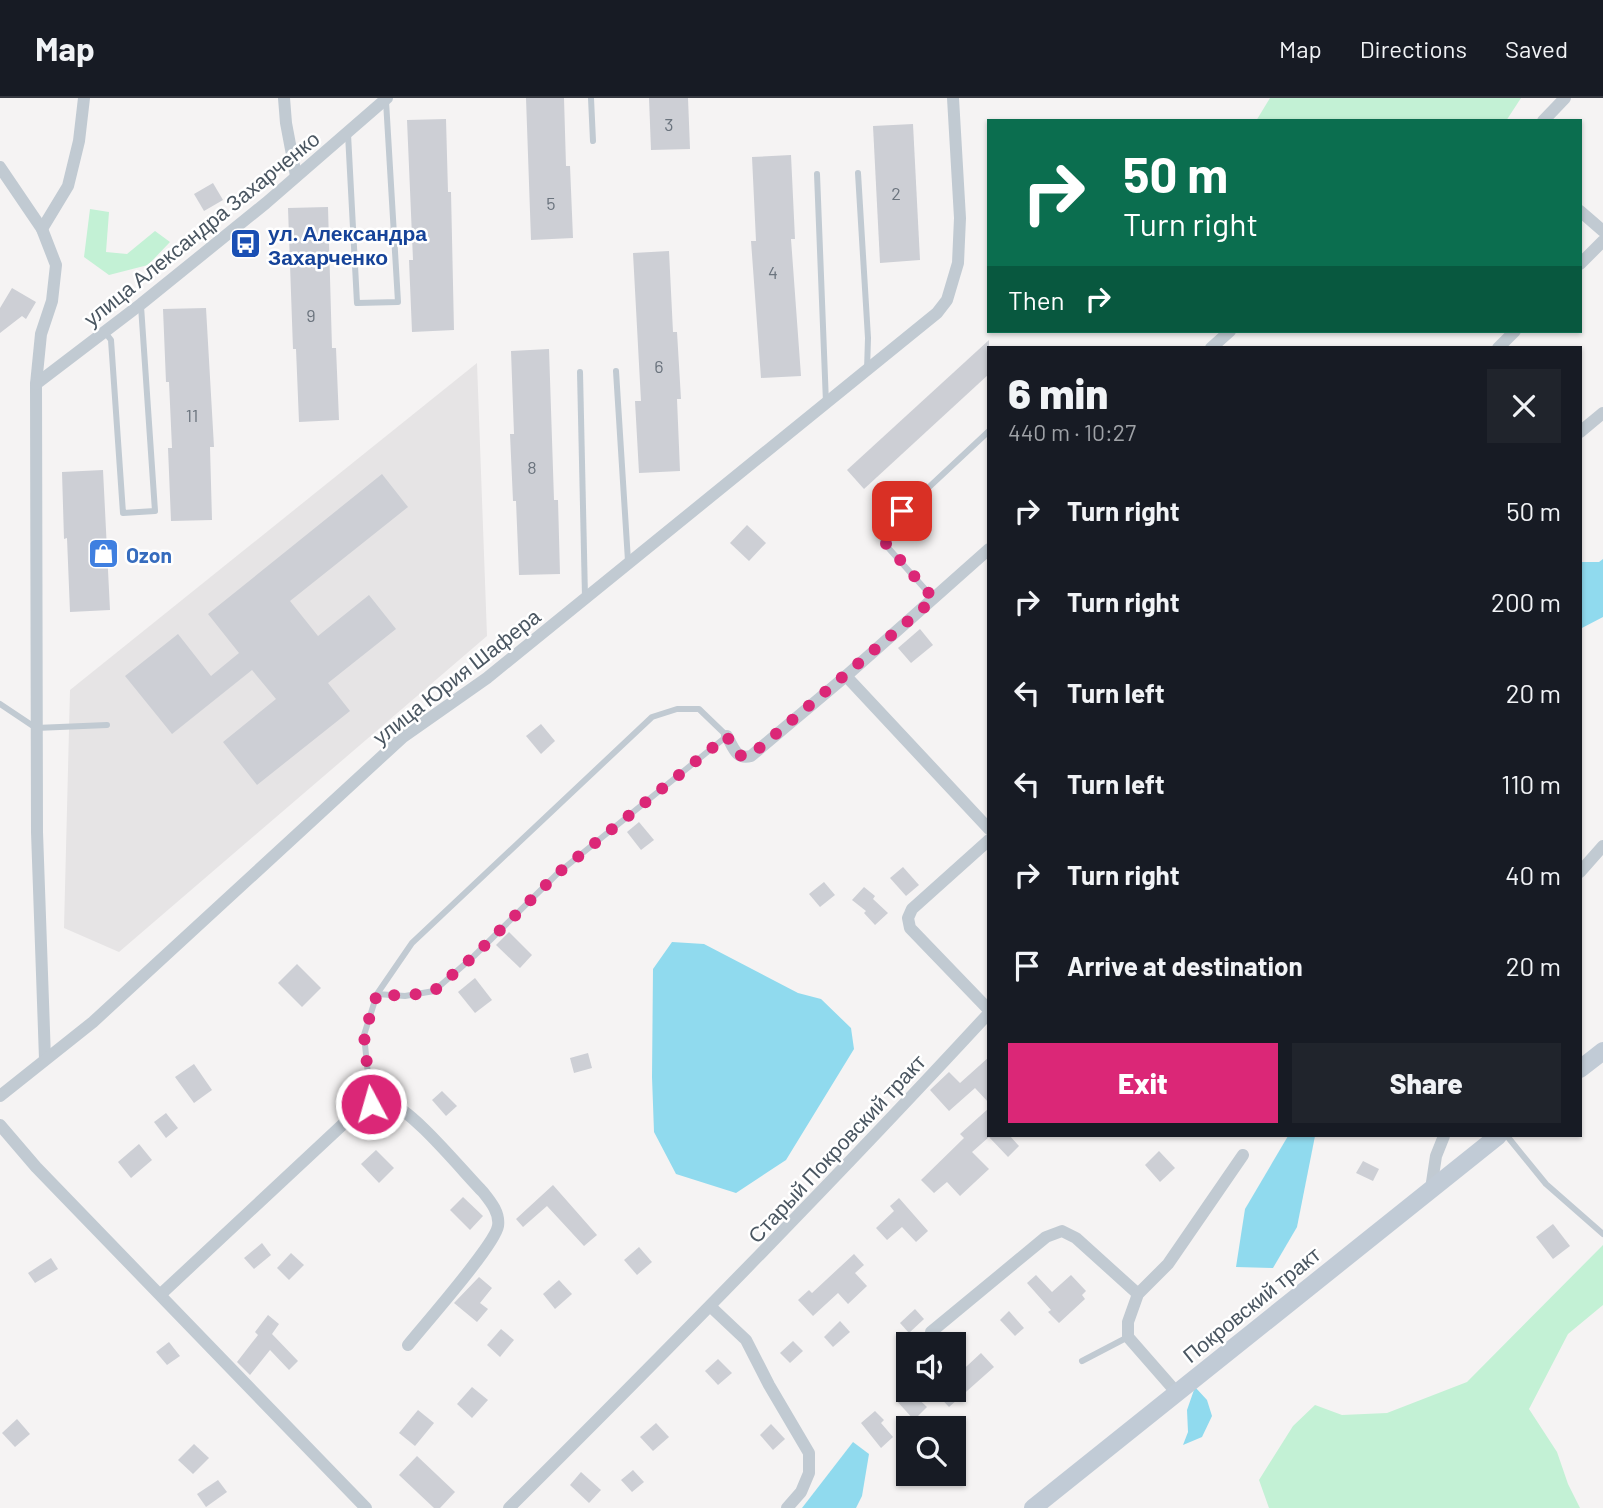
<!DOCTYPE html>
<html lang="en">
<head>
<meta charset="utf-8">
<style>
	body { margin:0; font-family:Barlow,sans-serif; background:#20242c; color:#f1f3f6; height:100vh; display:flex; flex-direction:column; font-size:26px; white-space:nowrap }
	* { box-sizing:border-box; margin:0 }
	p { font-size:23px; color:#9ea1a6 }
	.icon { flex:none; width:38px; height:38px; fill:none; stroke:currentColor; stroke-width:2; stroke-linecap:round; stroke-linejoin:round }
	.map { position:relative; flex:1; overflow:hidden }
	.sheet { position:absolute; left:987px; top:248px; width:595px; height:791px; display:flex; flex-direction:column; background:#171b24; border-radius:0px; box-shadow:0 2px 5px #0004 }
	.sheet>* { flex:none }
	.guide { position:absolute; left:987px; top:21px; width:595px; height:214px; border-radius:0px; box-shadow:0 2px 5px #0004; background:#0b6e4f; color:#fff; overflow:hidden }
	.buttons { position:absolute; left:896px; top:1234px; display:grid; gap:14px }
	.buttons a { display:grid; place-items:center; width:70px; height:70px; border-radius:0px; background:#171b24; box-shadow:0 2px 5px #0004; font-size:35px }
	.pin { position:absolute; display:grid; place-items:center; width:60px; height:60px; color:#fff; margin:-30px; border-radius:14px; box-shadow:0 4px 10px #0006 }
	.me { position:absolute; width:77px; margin:-38px; rotate:354deg; stroke-linejoin:round; filter:drop-shadow(0 0 5px #0008) }
	.turn { display:flex; align-items:center; gap:24px; height:147px; padding:0 21px; font-size:32px }
	.turn .icon { width:91px; height:91px; stroke-width:2.5 }
	.turn b { display:block; font-size:49px; line-height:60px }
	.then { display:flex; align-items:center; height:66px; padding:0 21px; background:#0003; gap:14px; font-size:26px }
	.round { display:grid; place-items:center; flex:none; width:74px; height:74px; border-radius:0px; background:#20242c }
	.overview { display:flex; align-items:center; justify-content:space-between; height:119px; padding:0 21px }
	h1 { font-size:42px; font-weight:800; line-height:52px }
	.button { display:flex; gap:14px; margin-top:auto; padding:14px 21px }
	.button a { flex:1; height:80px; border-radius:0px; background:#db2777; color:#fff; font-size:28px; font-weight:800; line-height:80px; text-align:center }
	.button a+a { background:#20242c; color:#f1f3f6 }
	ul { padding:0; list-style:none }
	li { display:flex; align-items:center; gap:21px; height:91px; padding:0 21px }
	li div { flex:1 }
	li b { display:block; font-size:26px }
	li em { font-style:normal }
	header { display:flex; align-items:center; gap:42px; box-sizing:border-box; height:98px; padding:0 35px; background:#171b24; border-bottom:2px solid #363941 }
	header strong { font-size:33px }
	nav { display:flex; gap:38px; margin-inline-start:auto; font-size:24px }
	.map>svg:first-child { display:block }
</style>
</head>
<body>
<header>
<strong>Map</strong>
<nav><a>Map</a><a>Directions</a><a>Saved</a></nav>
</header>
<div class="map">
<svg width="1603" height="1410" viewBox="0 0 1603 1410">
	<rect width="100%" height="100%" fill="#f5f3f3"/>
	<path fill="#e6e4e5" d="M477,265L487,538L119,854L64,830L70,592Z"/>
	<g fill="#c3f1d5">
		<path d="M1270,0H1521L1506,23H1256Z"/>
		<path d="M90,111L109,114L106,154L127,156L155,133L170,144L148,167L109,177L84,159Z"/>
		<path d="M1603,1147V1207L1568,1236L1529,1311L1557,1354L1568,1386L1580,1410H1269L1259,1382L1293,1328L1315,1307L1342,1317L1387,1315L1467,1284Z"/>
	</g>
	<g fill="#90daee">
		<path d="M1603,461V519L1580,531V464H1599Z"/>
		<path d="M672,844L704,846L798,895L821,901L851,930L854,951L786,1062L736,1095L676,1076L654,1034L652,979L653,871Z"/>
		<path d="M1288,1038H1315L1297,1129L1273,1170L1236,1169L1245,1111Z"/>
		<path d="M1195,1289L1207,1302L1212,1318L1202,1339L1183,1347L1188,1334L1187,1312Z"/>
		<path d="M853,1344L869,1356L862,1398L856,1410H802Z"/>
	</g>
	<g fill="#cdcfd5">
		<path d="M526,0H564L566,68H570L573,140L531,142Z"/>
		<path d="M649,0H688L690,51L651,52Z"/>
		<path d="M446,21L448,94H451L454,232L412,234L409,162H413L407,22Z"/>
		<path d="M913,26L920,162L880,165L873,28Z"/>
		<path d="M791,57L795,141H791L801,278L761,280L751,143H756L752,59Z"/>
		<path d="M213,85L223,102L204,113L194,96Z"/>
		<path d="M328,109L332,250H336L339,322L299,324L296,251H293L288,110Z"/>
		<path d="M669,153L673,234H677L681,301H677L680,373L639,375L635,303H641L633,155Z"/>
		<path d="M12,190L36,204L26,221L22,218L0,235V210Z"/>
		<path d="M206,210L214,349H210L212,422L171,423L168,350H172L169,284H166L163,211Z"/>
		<path d="M989,242V276L864,391L847,372Z"/>
		<path d="M549,251L554,402H558L560,476L519,477L516,403H513L510,336H514L511,253Z"/>
		<path d="M103,372L110,512L70,514L67,440L64,441L62,374Z"/>
		<path d="M382,376L408,409L290,503L318,538L369,497L396,531L328,585L350,613L257,687L223,644L276,601L252,572L172,636L125,578L178,536L211,578L239,555L208,516Z"/>
		<path d="M747,427L766,445L749,463L730,445Z"/>
		<path d="M920,531L933,547L911,565L898,550Z"/>
		<path d="M541,626L555,643L541,656L526,638Z"/>
		<path d="M639,724L654,742L641,752L627,734Z"/>
		<path d="M903,769L919,787L906,798L890,780Z"/>
		<path d="M824,784L835,797L820,809L809,796Z"/>
		<path d="M864,789L875,798L873,801L888,815L875,827L864,815L866,813L852,802Z"/>
		<path d="M509,834L532,857L520,870L496,847Z"/>
		<path d="M297,866L321,890L302,909L278,885Z"/>
		<path d="M475,880L492,902L475,915L458,894Z"/>
		<path d="M588,955L592,970L574,975L570,960Z"/>
		<path d="M989,959V1005L975,990L949,1013L930,992L949,974L960,985Z"/>
		<path d="M194,966L212,992L194,1005L175,979Z"/>
		<path d="M442,993L457,1008L446,1018L432,1002Z"/>
		<path d="M989,1010V1038H1010L1019,1048L1008,1059L989,1039L972,1054L989,1071L960,1098L947,1084L934,1095L921,1082L964,1040L960,1036Z"/>
		<path d="M166,1015L178,1030L166,1040L154,1024Z"/>
		<path d="M139,1046L152,1062L131,1080L118,1064Z"/>
		<path d="M376,1052L394,1070L379,1085L361,1066Z"/>
		<path d="M1159,1053L1175,1070L1160,1084L1145,1067Z"/>
		<path d="M1363,1063L1379,1071L1373,1083L1356,1075Z"/>
		<path d="M553,1087L597,1137L584,1148L547,1108L523,1129L516,1121Z"/>
		<path d="M463,1099L483,1118L470,1132L450,1112Z"/>
		<path d="M899,1100L928,1133L916,1144L902,1129L887,1142L876,1130L894,1113L890,1108Z"/>
		<path d="M1553,1126L1570,1148L1553,1161L1536,1139Z"/>
		<path d="M262,1145L271,1157L254,1171L244,1160Z"/>
		<path d="M639,1149L652,1164L637,1177L624,1162Z"/>
		<path d="M291,1155L304,1167L289,1182L277,1170Z"/>
		<path d="M854,1156L864,1167L855,1175L867,1188L848,1206L838,1195L813,1218L798,1202L809,1192L812,1195Z"/>
		<path d="M51,1160L58,1171L35,1185L28,1175Z"/>
		<path d="M1036,1177L1052,1194L1071,1177L1086,1193L1082,1197L1085,1201L1059,1225L1048,1214L1051,1212L1027,1185Z"/>
		<path d="M479,1179L492,1190L480,1205L488,1211L477,1224L454,1205Z"/>
		<path d="M559,1182L572,1196L555,1211L543,1196Z"/>
		<path d="M915,1211L924,1221L909,1235L900,1225Z"/>
		<path d="M1009,1213L1024,1230L1015,1238L1000,1222Z"/>
		<path d="M268,1217L279,1226L272,1236L298,1263L289,1272L270,1252L250,1277L237,1264L258,1237L255,1234Z"/>
		<path d="M840,1223L850,1234L833,1249L824,1239Z"/>
		<path d="M501,1231L514,1242L500,1259L487,1247Z"/>
		<path d="M793,1243L803,1253L790,1265L780,1255Z"/>
		<path d="M169,1244L180,1258L167,1267L156,1254Z"/>
		<path d="M981,1255L994,1269L949,1309L933,1292H954V1280Z"/>
		<path d="M718,1261L732,1275L718,1287L705,1273Z"/>
		<path d="M472,1289L488,1302L472,1320L457,1306Z"/>
		<path d="M908,1291L927,1309L914,1322L896,1302Z"/>
		<path d="M418,1312L434,1325L415,1348L399,1335Z"/>
		<path d="M875,1313L884,1322L881,1325L893,1339L881,1350L861,1325Z"/>
		<path d="M17,1321L30,1336L15,1349L2,1335Z"/>
		<path d="M656,1325L669,1339L653,1353L640,1339Z"/>
		<path d="M771,1326L785,1341L773,1352L760,1337Z"/>
		<path d="M194,1346L209,1360L193,1376L178,1362Z"/>
		<path d="M417,1358L455,1394L440,1410H434L399,1377Z"/>
		<path d="M633,1372L644,1384L632,1394L621,1382Z"/>
		<path d="M581,1374L601,1392L589,1405L570,1387Z"/>
		<path d="M218,1382L227,1394L206,1409L197,1396Z"/>
	</g>
	<g fill="none" stroke-linecap="round" stroke-linejoin="round">
		<g stroke="#c1cad2" stroke-width="6">
			<path d="M591,0L593,43"/>
			<path d="M348,36L357,205L398,204L386,3"/>
			<path d="M858,75L868,240L867,272"/>
			<path d="M817,76L826,305"/>
			<path d="M104,233L111,242L123,415L155,413L141,208"/>
			<path d="M616,273L628,463"/>
			<path d="M580,274L585,499"/>
			<path d="M934,501L883,444L882,433L989,333"/>
			<path d="M0,606L36,630L107,627"/>
			<path d="M371,1006L364,937L377,896L412,845L652,619L677,611H699L727,638L558,775L474,858L434,893L405,898L377,896"/>
			<path d="M1507,1038L1546,1086L1603,1136"/>
			<path d="M1082,1263L1128,1239"/>
		</g>
		<g stroke="#c1cad2" stroke-width="12">
			<path d="M284,0L286,25L296,78"/>
			<path d="M1543,23L1565,0"/>
			<path d="M0,69L42,131L56,167L52,203L41,236L36,286L37,734L45,961"/>
			<path d="M1580,113L1603,133"/>
			<path d="M42,131L68,88L79,43L84,0"/>
			<path d="M1580,166L1603,143"/>
			<path d="M1211,250L1230,233"/>
			<path d="M1498,250L1515,233"/>
			<path d="M36,286L141,206L266,105L387,0"/>
			<path d="M1580,334L1603,315"/>
			<path d="M989,451L846,578L989,731"/>
			<path d="M727,638C733,649 736,662 751,658L846,578"/>
			<path d="M989,742L912,811L908,820L910,830L989,912"/>
			<path d="M1580,774L1603,748"/>
			<path d="M0,998L93,924L403,639L487,580L937,215L947,202L958,165L960,120L953,0"/>
			<path d="M0,1027L36,1069L366,1410"/>
			<path d="M1431,1091L1436,1058L1444,1038"/>
			<path d="M161,1196L354,1016C365,1009 377,1003 390,1006C411,1010 465,1076 483,1094C491,1104 500,1115 498,1128C495,1147 424,1227 408,1247"/>
			<path d="M711,1209L746,1242L769,1287L809,1355V1375L801,1394L787,1410"/>
			<path d="M931,1234L1046,1139L1062,1133L1076,1140L1138,1196"/>
			<path d="M1177,1295L1128,1239V1224L1138,1196L1168,1166L1243,1057"/>
			<path d="M509,1410C672,1248 833,1084 989,915"/>
		</g>
		<g stroke="#c1cbd6" stroke-width="18">
			<path d="M1580,971L1603,953"/>
			<path d="M1033,1410L1498,1038"/>
		</g>
	</g>
	<g fill="none" stroke-linecap="round" stroke-linejoin="round">
		<path stroke="#db2777" stroke-width="12" stroke-dasharray="0 21.6" d="M371,1006L364,937L377,896L405,898L434,893L474,858L558,775L727,638C733,650 736,662 751,657L934,501L882,441L883,431L902,413"/>
	</g>
	<defs>
		<symbol id="bus-square" viewBox="-11 -11 22 22"><rect x="-9" y="-9" width="18" height="18" rx="4" fill="#1a4fb4" stroke="#fff"/><path d="M-5-6H5V4H4V6H2V4H-2V6H-4V4H-5ZM-3.5-4V0h7V-4ZM-3.5 1.2v1.5H-2V1.2ZM2 1.2v1.5H3.5V1.2Z" fill="#fff"/></symbol>
		<symbol id="shop-square" viewBox="-11 -11 22 22"><rect x="-9" y="-9" width="18" height="18" rx="4" fill="#3f7fe0" stroke="#fff"/><path d="M-5-2.5h2.3a2.7 3.5 0 0 1 5.4 0H5L5.5 6h-11ZM-1.5-2.5h3a1.5 2.3 0 0 0-3 0Z" fill="#fff"/></symbol>
	</defs>
	<g fill-rule="evenodd">
		<use href="#bus-square" x="228" y="128" width="35" height="35"/>
		<use href="#shop-square" x="86" y="438" width="35" height="35"/>
	</g>
	<g text-anchor="middle" dominant-baseline="central" stroke-width="5" stroke-linejoin="round" paint-order="stroke">
		<g font-size="18" fill="#6b747e">
			<text x="669" y="26">3</text>
			<text x="896" y="95">2</text>
			<text x="551" y="105">5</text>
			<text x="773" y="174">4</text>
			<text x="311" y="217">9</text>
			<text x="659" y="268">6</text>
			<text x="192" y="317">11</text>
			<text x="532" y="369">8</text>
		</g>
		<g font-size="21" fill="#4a5661" stroke="#fff">
			<text transform="translate(201 130) rotate(-39)">улица Александра Захарченко</text>
			<text transform="translate(456 578) rotate(-38)">улица Юрия Шафера</text>
			<text transform="translate(836 1050) rotate(-47)">Старый Покровский тракт</text>
			<text transform="translate(1251 1206) rotate(-39)">Покровский тракт</text>
		</g>
		<g font-size="21" font-weight="bold" fill="#164399" stroke="#fff" text-anchor="start">
			<text x="268" y="134">ул. Александра<tspan x="268" dy="24">Захарченко</tspan></text>
		</g>
		<g font-size="21" font-weight="bold" fill="#366cbe" stroke="#fff" text-anchor="start">
			<text x="126" y="456">Ozon</text>
		</g>
	</g>
</svg>
<div class="buttons">
<a><svg class="icon" aria-label="sound" viewBox="0 0 24 24"><path d="M4 9h4l5-4v14l-5-4H4zM17 9q2 3 0 6"/></svg></a>
<a><svg class="icon" aria-label="search" viewBox="0 0 24 24"><circle cx="10" cy="10" r="6"/><path d="M15 15l6 6"/></svg></a>
</div>
<div class="pin" style="left:902px;top:413px;background:#d93025"><svg class="icon" aria-label="arrive" viewBox="0 0 24 24"><path d="M6 21V4h12l-3 4 3 4H6"/></svg></div>
<svg class="me" style="left:371px;top:1006px" viewBox="-20 -20 40 40"><circle r="17" fill="#db2777" stroke="#fff" stroke-width="3"/><path d="M0-11L8 9 0 5-8 9z" fill="#fff"/></svg>
<div class="guide">
<div class="turn"><svg class="icon" aria-label="right" viewBox="0 0 24 24"><path d="M7 20v-9h11M14 6l5 5-5 5"/></svg><div><b>50 m</b>Turn right</div></div>
<div class="then">Then<svg class="icon" aria-label="right" viewBox="0 0 24 24"><path d="M7 20v-9h11M14 6l5 5-5 5"/></svg></div>
</div>
<section class="sheet">
<div class="overview"><div><h1>6 min</h1><p>440 m · 10:27</p></div><a class="round"><svg class="icon" aria-label="close" viewBox="0 0 24 24"><path d="M6 6l12 12M18 6L6 18"/></svg></a></div>
<ul>
<li><svg class="icon" aria-label="right" viewBox="0 0 24 24"><path d="M7 20v-9h11M14 6l5 5-5 5"/></svg><div><b>Turn right</b></div><em>50 m</em></li>
<li><svg class="icon" aria-label="right" viewBox="0 0 24 24"><path d="M7 20v-9h11M14 6l5 5-5 5"/></svg><div><b>Turn right</b></div><em>200 m</em></li>
<li><svg class="icon" aria-label="left" viewBox="0 0 24 24"><path d="M17 20v-9H6M10 6l-5 5 5 5"/></svg><div><b>Turn left</b></div><em>20 m</em></li>
<li><svg class="icon" aria-label="left" viewBox="0 0 24 24"><path d="M17 20v-9H6M10 6l-5 5 5 5"/></svg><div><b>Turn left</b></div><em>110 m</em></li>
<li><svg class="icon" aria-label="right" viewBox="0 0 24 24"><path d="M7 20v-9h11M14 6l5 5-5 5"/></svg><div><b>Turn right</b></div><em>40 m</em></li>
<li><svg class="icon" aria-label="arrive" viewBox="0 0 24 24"><path d="M6 21V4h12l-3 4 3 4H6"/></svg><div><b>Arrive at destination</b></div><em>20 m</em></li>
</ul>
<div class="button"><a>Exit</a><a>Share</a></div>
</section>
</div>
</body>
</html>
